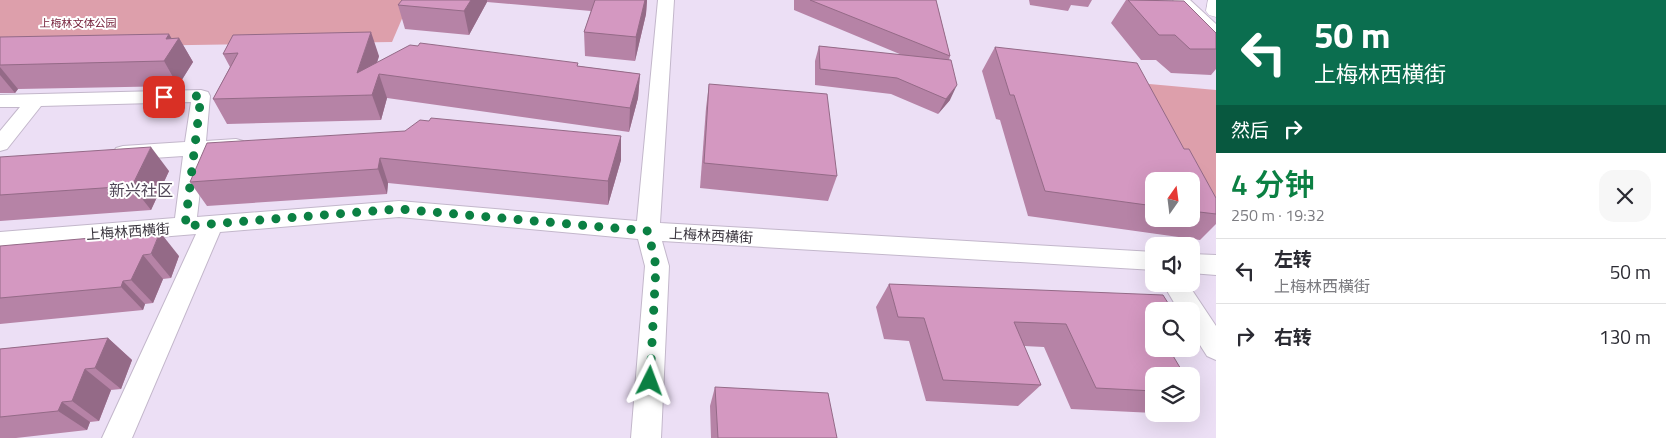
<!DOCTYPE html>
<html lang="zh">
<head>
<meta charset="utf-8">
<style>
	body { margin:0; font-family:"Titillium Web","Noto Sans SC",sans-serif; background:#f7f7f7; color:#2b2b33; height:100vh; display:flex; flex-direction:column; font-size:19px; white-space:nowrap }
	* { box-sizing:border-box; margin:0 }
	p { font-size:16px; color:#7c7c81 }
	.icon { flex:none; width:28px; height:28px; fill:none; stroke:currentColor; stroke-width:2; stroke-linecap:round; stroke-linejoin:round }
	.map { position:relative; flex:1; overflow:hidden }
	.details { display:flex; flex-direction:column; background:#fff; width:450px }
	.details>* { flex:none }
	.banner { background:#0b6e4f; color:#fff; overflow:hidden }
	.needle { width:32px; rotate:14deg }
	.buttons { position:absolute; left:1145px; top:172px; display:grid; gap:10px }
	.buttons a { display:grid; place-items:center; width:55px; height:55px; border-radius:10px; background:#fff; box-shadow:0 5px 20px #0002; font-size:25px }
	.pin { position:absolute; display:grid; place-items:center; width:42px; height:42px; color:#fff; margin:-21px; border-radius:10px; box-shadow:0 2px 8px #0006 }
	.me { position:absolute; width:55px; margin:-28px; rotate:3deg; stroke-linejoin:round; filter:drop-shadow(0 0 4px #0008) }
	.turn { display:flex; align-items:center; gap:18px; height:105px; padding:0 15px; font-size:22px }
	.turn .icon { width:65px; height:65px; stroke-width:2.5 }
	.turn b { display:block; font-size:35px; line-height:42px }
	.then { display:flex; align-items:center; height:48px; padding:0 15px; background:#0003; gap:10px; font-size:19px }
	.round { display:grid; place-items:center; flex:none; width:52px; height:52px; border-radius:15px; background:#f7f7f7 }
	.overview { display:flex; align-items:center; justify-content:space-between; height:85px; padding:0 15px }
	h1 { font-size:30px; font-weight:600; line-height:38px; color:#0b8043 }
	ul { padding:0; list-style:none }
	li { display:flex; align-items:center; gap:15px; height:65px; padding:0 15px; border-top:1px solid #e1e1e2 }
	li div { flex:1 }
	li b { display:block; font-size:19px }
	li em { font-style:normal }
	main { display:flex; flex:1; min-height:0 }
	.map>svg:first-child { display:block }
</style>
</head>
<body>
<main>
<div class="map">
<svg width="1216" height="438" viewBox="0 0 1216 438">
	<rect width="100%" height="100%" fill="#ecdff5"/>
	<g fill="#dd9fab">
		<path d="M0,0H410L392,42L0,48Z"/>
		<path d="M1127,82L1216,90V224L1191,181Z"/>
	</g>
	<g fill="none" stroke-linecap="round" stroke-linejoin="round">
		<defs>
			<g id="minor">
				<path d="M658,0H674L660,223L1154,252V270L662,241L669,266L661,438H631L645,266L638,239L399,217L220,232L132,438H102L196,234L0,250V232L175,218L183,156L123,160L116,158L113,153L116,148L123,146L185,142L191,102L41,106L7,149L0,151V131L20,107H0V95L201,90L208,92L210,96L206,141L236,139L243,141L246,146L243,151L204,155L197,217L399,201L637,221Z"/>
				<path d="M1173,0H1190L1216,24V38L1210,37Z"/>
				<path d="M1191,254L1216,255V275L1191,273Z"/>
				<path d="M1163,284H1188L1216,326V360L1207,356L1191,331V311H1179Z"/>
			</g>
			<path id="major" d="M1208,0H1216V17L1209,15L1206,11Z"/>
		</defs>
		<use href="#minor" stroke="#c3b7cb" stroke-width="2"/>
		<use href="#major" stroke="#c3b7cb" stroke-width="1"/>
		<use href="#minor" fill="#fff" fill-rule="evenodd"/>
		<use href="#major" fill="#fff" fill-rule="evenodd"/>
	</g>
	<g fill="#b683a6" fill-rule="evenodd">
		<path d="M402,0H647L646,14L635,61L585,56L584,32L591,11L487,2L469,35L405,29L398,5Z"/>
		<path d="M794,0H936L950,56L949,60L950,100L938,114L891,94L815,85V61L819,46L902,55L794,10Z"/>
		<path d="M1029,0H1092L1088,7L1071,5L1068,11L1030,5Z"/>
		<path d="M1126,0H1158L1216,33V69L1211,75L1171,73L1156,60H1141L1111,23Z"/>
		<path d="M233,35L379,56L377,63L578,66L640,74L638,98L629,132L387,98L381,120L227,124L213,99L230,67L223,54Z"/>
		<path d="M0,37L179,38L193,62L178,86L18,89L15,93H0Z"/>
		<path d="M995,47L1184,149L1216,198V224L1200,240L1028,216L1000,120L996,119L982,71ZM1154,181H1191V219H1154Z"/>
		<path d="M709,84L837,176L828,201L700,188L706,108Z"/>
		<path d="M405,131L621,136V160L608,205L388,183L387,194L207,206L190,182Z"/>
		<path d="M0,157L169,171L151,210L0,221Z"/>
		<path d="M0,246L179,256L171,278L163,279L153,303L145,304L143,310L0,324Z"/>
		<path d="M889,284L1154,311V413L1071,409L1044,347L1024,346L1041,385L1018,406L926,401L909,341L884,339L876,307Z"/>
		<path d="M108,338L132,360L121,389L111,390L99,421L90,422L87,430L16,438H0V349Z"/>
		<path d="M715,387L837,438H711L710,406Z"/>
	</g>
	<g fill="#946a87">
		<path d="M471,0H487V2L469,35L464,11Z"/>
		<path d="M645,0H647L646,14L635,61L636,37Z"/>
		<path d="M371,32L379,56L366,96L357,73Z"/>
		<path d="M169,34L175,44L179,38L193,62L178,86L164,61L166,39Z"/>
		<path d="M0,67L18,89L15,93L0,75Z"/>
		<path d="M379,74L387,98L381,120L372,95Z"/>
		<path d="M640,74L638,98L629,132L630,108Z"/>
		<path d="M957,85L950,100L938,114L946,99Z"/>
		<path d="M621,136V160L608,205V181Z"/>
		<path d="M151,147L169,171L151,210L132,186Z"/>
		<path d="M380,158L388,183L387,194L378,169Z"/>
		<path d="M160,232L179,256L171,278L151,254Z"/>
		<path d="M143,255L163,279L153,303L131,280Z"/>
		<path d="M123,281L145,304L143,310L121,287Z"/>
		<path d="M108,338L132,360L121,389L95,368Z"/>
		<path d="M85,369L111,390L99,421L72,401Z"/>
		<path d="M62,402L90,422L87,430L58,411Z"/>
	</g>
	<g fill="#d498c1" stroke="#946a87">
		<path d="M402,0H471L464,11L398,5Z"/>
		<path d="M595,0H645L636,37L584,32Z"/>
		<path d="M810,0H936L950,56Z"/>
		<path d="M1128,0L1184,1L1216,33V49H1190L1175,35H1159Z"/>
		<path d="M371,32L357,73L410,45L418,46L420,43L578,63L577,66L640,74L630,108L379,74L372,95L213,99L238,53L223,54L233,35Z"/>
		<path d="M169,34L166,39L179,38L164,61L0,65V37Z"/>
		<path d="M819,46L951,60L957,85L946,99L897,78L820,69Z"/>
		<path d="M995,47L1137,63L1184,149H1189L1216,198V214L1191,211V181H1154V206L1045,191L1014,95H1010Z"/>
		<path d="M709,84L827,94L837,176L704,163Z"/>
		<path d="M431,118L621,136L608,181L380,158L378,169L190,182L207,143L405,131L420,120L429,121Z"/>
		<path d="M151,147L132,186L0,195V157Z"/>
		<path d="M160,232L151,254L143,255L131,280L123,281L121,287L0,298V246Z"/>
		<path d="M889,284L1163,295L1173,311H1154V349H1169L1185,376H1154V391L1096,388L1066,324L1014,322L1041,385L943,380L924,318L898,317Z"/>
		<path d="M108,338L95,368L85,369L72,401L62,402L58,411L0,417V349Z"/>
		<path d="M715,387L828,393L837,438H718Z"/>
		<path d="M1191,387L1195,393H1191Z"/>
	</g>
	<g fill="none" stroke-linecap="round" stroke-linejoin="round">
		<path stroke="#0b8043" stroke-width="9" stroke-dasharray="0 16.2" d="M164,97L201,96L185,226L399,209L648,231L656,266L650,381"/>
	</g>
	<g text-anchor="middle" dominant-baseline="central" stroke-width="4" stroke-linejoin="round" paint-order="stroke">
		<g font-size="11" fill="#76213b" stroke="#fff">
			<text x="78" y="23">上梅林文体公园</text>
		</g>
		<g font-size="14" fill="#3b363f" stroke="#fff">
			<text transform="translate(128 231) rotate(-4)">上梅林西横街</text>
			<text transform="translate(711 235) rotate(3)">上梅林西横街</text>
		</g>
		<g font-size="16" fill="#514758" stroke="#fff">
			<text x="141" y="190">新兴社区</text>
		</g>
	</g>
</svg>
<div class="buttons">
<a><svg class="needle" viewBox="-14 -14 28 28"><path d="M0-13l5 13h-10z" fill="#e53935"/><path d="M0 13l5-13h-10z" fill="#7c7c81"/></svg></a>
<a><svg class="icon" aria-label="sound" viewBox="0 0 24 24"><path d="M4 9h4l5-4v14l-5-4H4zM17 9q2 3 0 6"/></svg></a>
<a><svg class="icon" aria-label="search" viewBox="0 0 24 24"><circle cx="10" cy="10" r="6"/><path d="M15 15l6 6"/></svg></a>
<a><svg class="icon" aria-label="layers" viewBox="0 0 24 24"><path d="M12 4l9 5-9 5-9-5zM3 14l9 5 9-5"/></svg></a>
</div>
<div class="pin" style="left:164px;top:97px;background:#d93025"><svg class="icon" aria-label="arrive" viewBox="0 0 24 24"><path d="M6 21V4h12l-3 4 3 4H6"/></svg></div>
<svg class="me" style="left:650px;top:381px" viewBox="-20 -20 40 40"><path d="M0-17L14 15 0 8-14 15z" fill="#0b8043" stroke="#fff" stroke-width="4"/></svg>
</div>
<section class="details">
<div class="banner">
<div class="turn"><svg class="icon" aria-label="left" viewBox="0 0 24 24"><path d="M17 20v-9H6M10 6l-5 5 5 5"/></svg><div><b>50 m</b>上梅林西横街</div></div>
<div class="then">然后<svg class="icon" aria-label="right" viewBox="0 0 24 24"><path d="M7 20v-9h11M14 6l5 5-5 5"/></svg></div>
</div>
<div class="overview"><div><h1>4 分钟</h1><p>250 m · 19:32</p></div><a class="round"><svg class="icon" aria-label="close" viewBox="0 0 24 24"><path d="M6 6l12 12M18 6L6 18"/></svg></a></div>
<ul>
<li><svg class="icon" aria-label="left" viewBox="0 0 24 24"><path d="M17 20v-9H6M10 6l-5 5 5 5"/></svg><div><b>左转</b><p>上梅林西横街</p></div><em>50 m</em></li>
<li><svg class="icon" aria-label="right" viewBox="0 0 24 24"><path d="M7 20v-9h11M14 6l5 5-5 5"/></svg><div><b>右转</b></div><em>130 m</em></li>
</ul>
</section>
</main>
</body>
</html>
